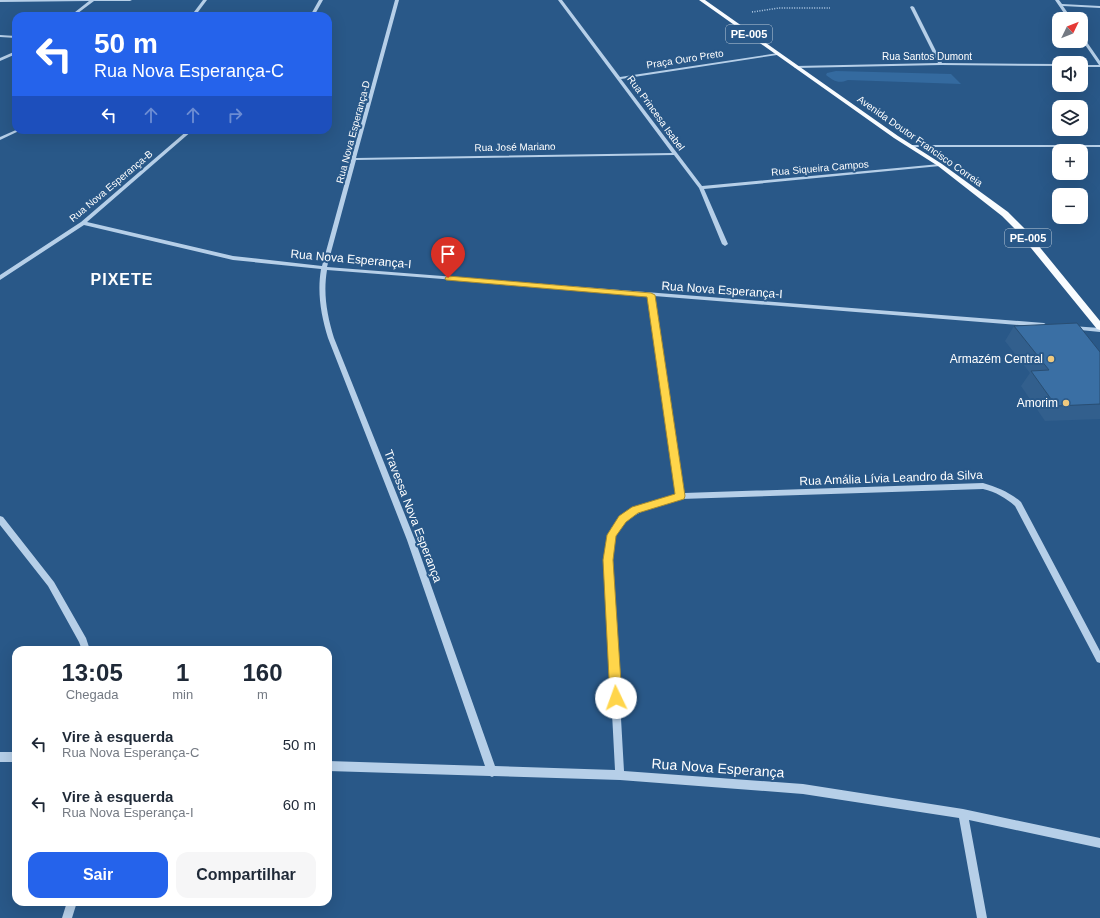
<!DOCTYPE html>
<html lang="pt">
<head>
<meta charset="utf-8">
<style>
	body { margin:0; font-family:Helvetica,sans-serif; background:#f6f6f7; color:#1f2937; height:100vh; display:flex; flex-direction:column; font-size:15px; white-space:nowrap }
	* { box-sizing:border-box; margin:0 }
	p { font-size:13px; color:#747a83 }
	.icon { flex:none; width:22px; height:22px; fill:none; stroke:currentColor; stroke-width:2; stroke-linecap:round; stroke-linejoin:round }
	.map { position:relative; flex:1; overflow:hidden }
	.sheet { position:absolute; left:12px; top:646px; width:320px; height:260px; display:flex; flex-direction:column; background:#fff; border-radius:12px; box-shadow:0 4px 16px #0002 }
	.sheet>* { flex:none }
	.guide { position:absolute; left:12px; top:12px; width:320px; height:122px; border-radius:12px; box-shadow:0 4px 16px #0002; background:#2563eb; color:#fff; overflow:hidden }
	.needle { width:26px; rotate:47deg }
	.fabs { position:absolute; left:1052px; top:12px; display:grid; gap:8px }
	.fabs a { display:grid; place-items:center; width:36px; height:36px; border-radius:8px; background:#fff; box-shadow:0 4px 16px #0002; font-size:20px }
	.pin { position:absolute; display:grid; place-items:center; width:34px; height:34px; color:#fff; margin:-41px -17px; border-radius:50% 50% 50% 0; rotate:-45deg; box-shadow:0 0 4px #0007 }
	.pin .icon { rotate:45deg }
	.me { position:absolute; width:44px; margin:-22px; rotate:357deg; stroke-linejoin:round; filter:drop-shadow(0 0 3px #0008) }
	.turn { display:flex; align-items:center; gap:14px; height:84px; padding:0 16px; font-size:18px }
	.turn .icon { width:52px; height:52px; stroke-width:2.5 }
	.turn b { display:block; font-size:28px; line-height:34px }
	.lanes { display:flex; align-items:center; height:38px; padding:0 16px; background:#0003; justify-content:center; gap:20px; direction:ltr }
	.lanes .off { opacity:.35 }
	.eta { display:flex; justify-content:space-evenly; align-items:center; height:68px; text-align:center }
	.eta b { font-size:24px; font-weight:600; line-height:28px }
	.cta { display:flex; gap:8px; margin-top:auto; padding:8px 16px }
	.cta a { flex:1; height:46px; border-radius:12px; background:#2563eb; color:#fff; font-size:16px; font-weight:600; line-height:46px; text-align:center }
	.cta a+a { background:#f6f6f7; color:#1f2937 }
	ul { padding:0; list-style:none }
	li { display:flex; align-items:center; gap:12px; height:60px; padding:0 16px }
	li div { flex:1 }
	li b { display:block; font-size:15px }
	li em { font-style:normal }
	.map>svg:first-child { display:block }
</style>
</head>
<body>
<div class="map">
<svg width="1100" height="918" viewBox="0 0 1100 918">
	<rect width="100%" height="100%" fill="#295888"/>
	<path fill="#346a9f" d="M836,71L951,74L961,84L848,80C838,84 834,81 826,75L827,73Z"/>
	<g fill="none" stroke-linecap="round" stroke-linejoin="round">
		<path stroke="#b6cfe8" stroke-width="1.5" stroke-dasharray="1 1.5" stroke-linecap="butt" d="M752,12L779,8H830"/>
		<g fill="#b6cfe8" fill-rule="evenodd">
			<path d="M0,0H132L130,1H94L74,16H70L89,1L0,2Z"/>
			<path d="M203,0H207L195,16H191Z"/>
			<path d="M319,0H323L314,16H310Z"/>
			<path d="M395,0H399L356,158L672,153L558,0H562L620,77L778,53L779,54L777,55L621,79L702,186L940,164L942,165L940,166L704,189L728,244L725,246L722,244L699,188L674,155L356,160L327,267L1044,323L1047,325L1044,327L654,296L684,493L983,483C997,487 1009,492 1021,502L1100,651V663L1097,662L1015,506C1006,498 996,492 983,489L681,499C658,506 627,511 616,536C612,543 613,552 612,560L624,771L803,784L963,809L1100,838V848L969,820L987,918H977L959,818L803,794L620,780L494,776L492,777L490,776L328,771V761L485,766L407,540L328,338C321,315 317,293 321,269L233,260L84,225L0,280V275L81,222L188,130H193L87,222L233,256L322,266ZM327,270L648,295L677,494C651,502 616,508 607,538C605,545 605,553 604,560L615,770L495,766L415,540L334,338C327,315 323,294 327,270Z"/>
			<path d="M1055,0H1059L1062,4L1100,6V8L1063,6L1072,19H1068Z"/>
			<path d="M912,6L914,7L942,63L1059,64V66L941,65L796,68L794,67L796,66L938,63L910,7Z"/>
			<path d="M0,35L16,36V38L0,37Z"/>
			<path d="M1081,35H1082L1100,61V67H1081V65H1099L1081,39Z"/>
			<path d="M16,51V54L0,61V58Z"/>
			<path d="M16,130H21L0,140V137Z"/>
			<rect x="908" y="145" width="192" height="2"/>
			<path d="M1072,326L1100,328V332L1070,329L1069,328Z"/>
			<path d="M0,516L3,517L54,582L86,638L90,650H82L79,642L48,586L0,525Z"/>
			<rect x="0" y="752" width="16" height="10"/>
			<path d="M67,902H77L72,918H62Z"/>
		</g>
		<path fill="#f8fbfe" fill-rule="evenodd" d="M699,0H705L898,136L942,164L1008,212L1024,228L1100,321V330L1097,329L1018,232L1002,216L938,166L894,138Z"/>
	</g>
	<path fill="#325f8d" d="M1014,326L1100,352V419L1045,421L1021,386L1030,373L1005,341Z"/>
	<path fill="#3a6fa4" stroke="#294e73" d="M1077,323L1100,352V404L1056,406L1031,371L1049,370L1014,326Z"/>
	<path fill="#ffd54a" stroke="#a68a30" d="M448,276L651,293L655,295L685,496L684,499L638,513L626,522L616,536L613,560L622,698L620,702L616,704L612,702L610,698L603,560L607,535L619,516L632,507L675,494L647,297L446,280L445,278Z"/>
	<g fill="#efc97e" stroke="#295888" stroke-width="1.5">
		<circle cx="1051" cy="359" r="4"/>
		<circle cx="1066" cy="403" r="4"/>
	</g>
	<g text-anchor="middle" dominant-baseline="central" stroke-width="4" stroke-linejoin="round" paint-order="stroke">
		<g font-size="10" fill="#fff" stroke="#295888">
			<text x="927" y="56">Rua Santos Dumont</text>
			<text transform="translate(685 59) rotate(-9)">Praça Ouro Preto</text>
			<text transform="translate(656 113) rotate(54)">Rua Princesa Isabel</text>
			<text transform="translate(353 132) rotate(-75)">Rua Nova Esperança-D</text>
			<text transform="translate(920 141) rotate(35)">Avenida Doutor Francisco Correia</text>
			<text transform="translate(515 147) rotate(-1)">Rua José Mariano</text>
			<text transform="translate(820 168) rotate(-5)">Rua Siqueira Campos</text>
			<text transform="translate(111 186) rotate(-40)">Rua Nova Esperança-B</text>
		</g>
		<g fill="#295888" stroke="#bfcddb" stroke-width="1">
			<rect x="726" y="25" width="46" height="18" rx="3"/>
			<rect x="1005" y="229" width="46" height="18" rx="3"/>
		</g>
		<g font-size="11" font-weight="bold" fill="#fff">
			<text x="749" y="34">PE-005</text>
			<text x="1028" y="238">PE-005</text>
		</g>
		<g font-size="12" fill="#fff" stroke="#295888">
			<text transform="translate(351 259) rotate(5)">Rua Nova Esperança-I</text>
			<text transform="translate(722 290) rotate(4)">Rua Nova Esperança-I</text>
			<text transform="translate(891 478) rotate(-2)">Rua Amália Lívia Leandro da Silva</text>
			<text transform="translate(413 516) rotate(69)">Travessa Nova Esperança</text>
		</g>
		<g font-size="12" fill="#fff" stroke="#295888" text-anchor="end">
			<text x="1043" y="359">Armazém Central</text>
			<text x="1058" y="403">Amorim</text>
		</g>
		<g font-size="14" fill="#fff" stroke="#295888">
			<text transform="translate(718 768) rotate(4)">Rua Nova Esperança</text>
		</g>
		<g font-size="16" font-weight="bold" letter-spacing="1" fill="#fff" stroke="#295888">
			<text x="122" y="279">PIXETE</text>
		</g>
	</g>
</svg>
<div class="fabs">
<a><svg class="needle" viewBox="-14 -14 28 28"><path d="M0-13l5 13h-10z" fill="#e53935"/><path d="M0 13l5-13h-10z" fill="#747a83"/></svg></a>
<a><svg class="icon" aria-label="sound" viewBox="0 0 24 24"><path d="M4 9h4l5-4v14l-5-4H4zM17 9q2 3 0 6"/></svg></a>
<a><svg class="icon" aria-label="layers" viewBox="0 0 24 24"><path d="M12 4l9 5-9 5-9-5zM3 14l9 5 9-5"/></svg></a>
<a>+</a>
<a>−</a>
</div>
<div class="pin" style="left:448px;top:278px;background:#d93025"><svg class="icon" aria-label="arrive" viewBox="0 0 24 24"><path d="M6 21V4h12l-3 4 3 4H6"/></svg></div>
<svg class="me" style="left:616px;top:698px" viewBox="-20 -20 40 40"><circle r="19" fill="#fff"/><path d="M0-13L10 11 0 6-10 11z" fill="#ffd54a"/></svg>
<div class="guide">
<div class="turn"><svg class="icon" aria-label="left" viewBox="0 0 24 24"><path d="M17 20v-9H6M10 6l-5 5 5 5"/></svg><div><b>50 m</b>Rua Nova Esperança-C</div></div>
<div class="lanes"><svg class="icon" aria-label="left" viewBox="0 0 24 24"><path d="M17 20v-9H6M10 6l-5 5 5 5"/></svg><svg class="icon off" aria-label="ahead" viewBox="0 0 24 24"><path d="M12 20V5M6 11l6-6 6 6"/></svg><svg class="icon off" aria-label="ahead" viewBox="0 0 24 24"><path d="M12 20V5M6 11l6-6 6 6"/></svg><svg class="icon off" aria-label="right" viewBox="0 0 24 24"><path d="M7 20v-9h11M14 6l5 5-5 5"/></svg></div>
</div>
<section class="sheet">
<div class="eta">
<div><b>13:05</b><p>Chegada</p></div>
<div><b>1</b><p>min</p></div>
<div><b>160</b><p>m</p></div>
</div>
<ul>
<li><svg class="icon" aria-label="left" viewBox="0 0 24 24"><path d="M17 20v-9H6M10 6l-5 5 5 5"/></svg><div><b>Vire à esquerda</b><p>Rua Nova Esperança-C</p></div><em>50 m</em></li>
<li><svg class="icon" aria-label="left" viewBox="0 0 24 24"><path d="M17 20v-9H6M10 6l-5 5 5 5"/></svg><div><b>Vire à esquerda</b><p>Rua Nova Esperança-I</p></div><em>60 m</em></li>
</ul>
<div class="cta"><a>Sair</a><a>Compartilhar</a></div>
</section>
</div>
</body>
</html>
